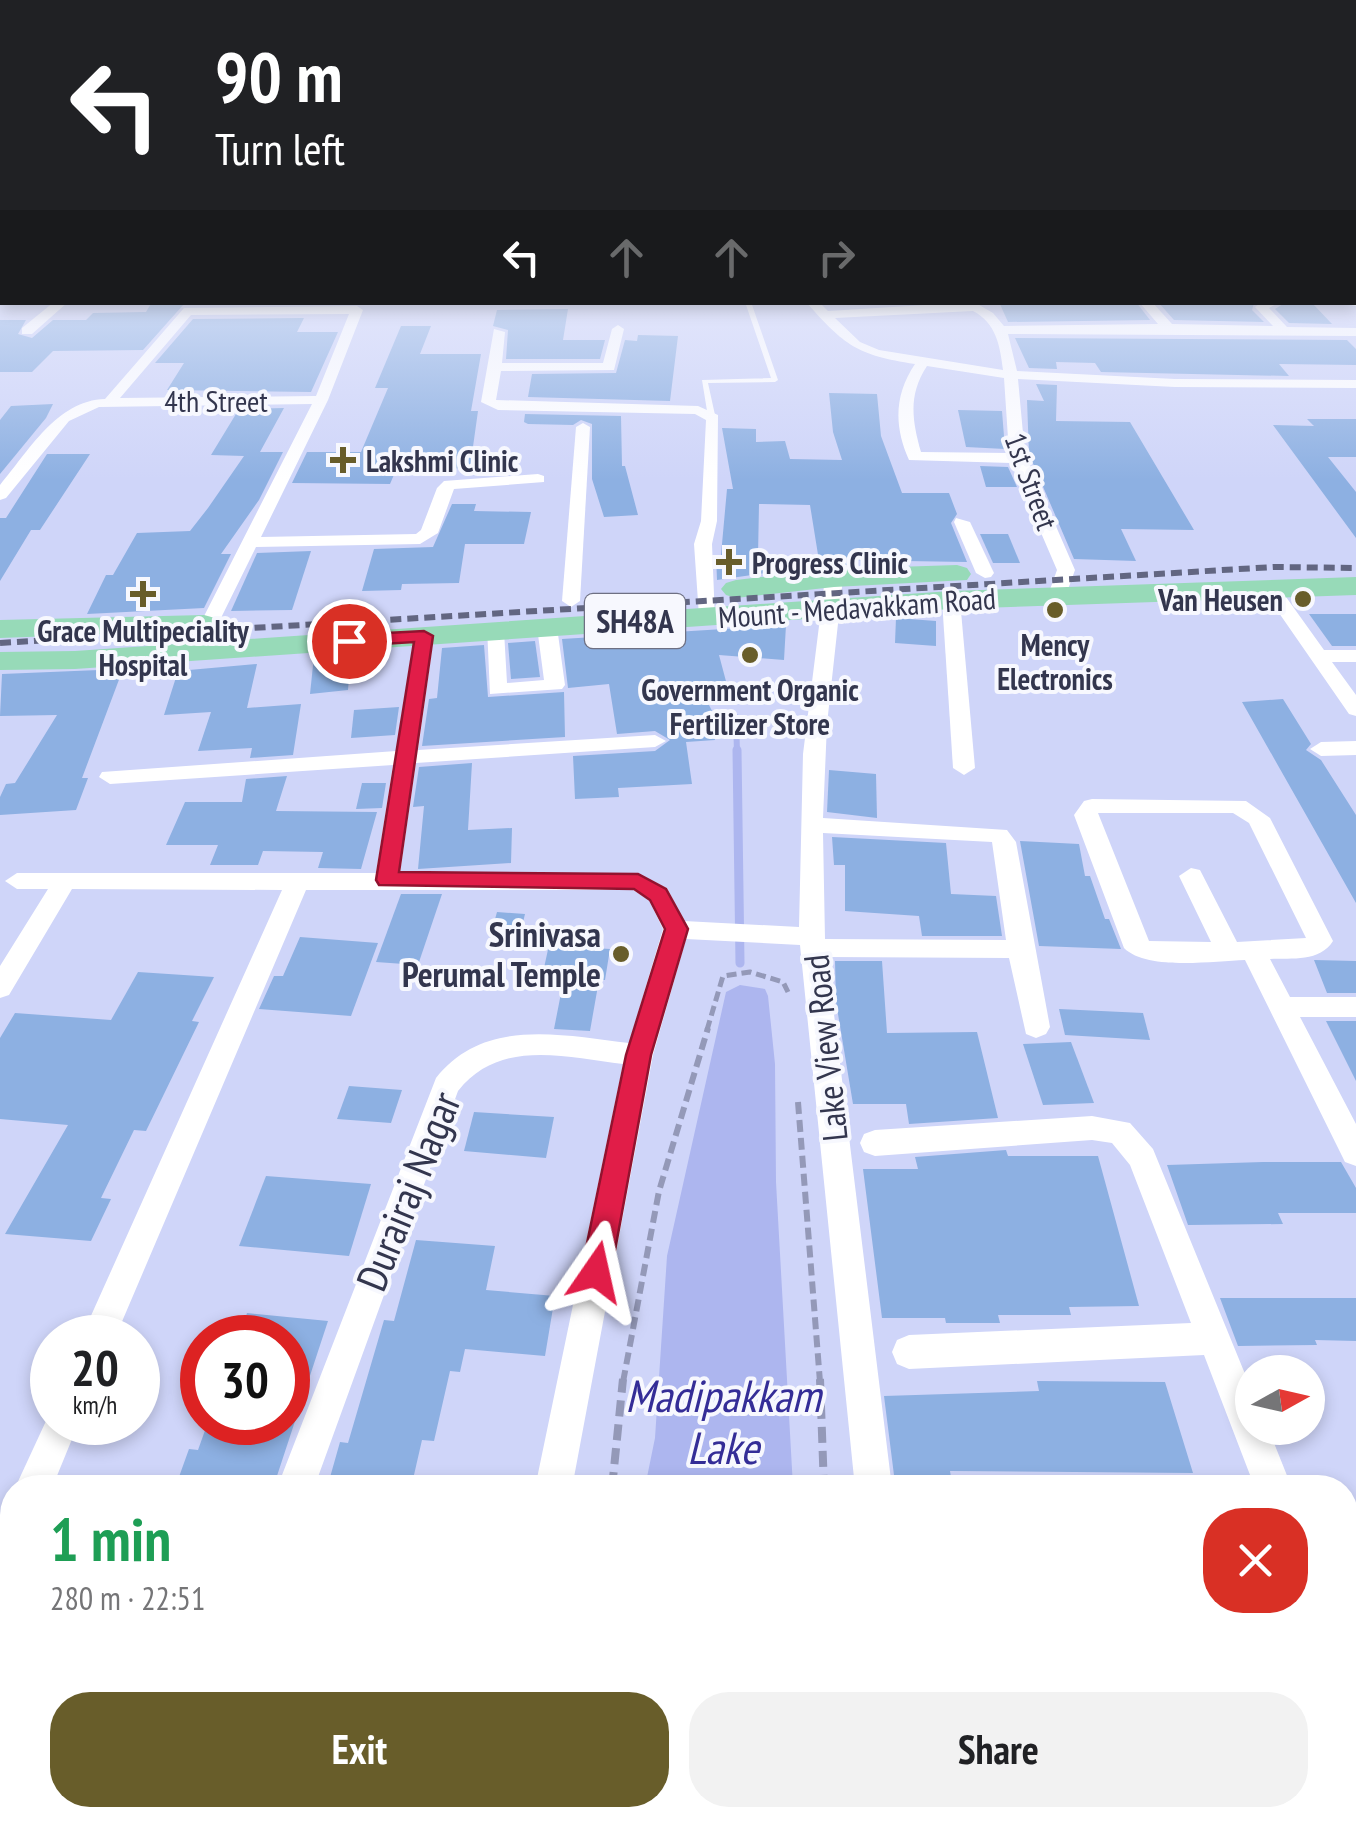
<!DOCTYPE html>
<html lang="en">
<head>
<meta charset="utf-8">
<style>
	body { margin:0; font-family:"PT Sans Narrow",sans-serif; background:#f2f2f2; color:#202124; height:100vh; display:flex; flex-direction:column; font-size:38px; white-space:nowrap }
	* { box-sizing:border-box; margin:0 }
	p { font-size:32px; color:#757577 }
	.icon { flex:none; width:55px; height:55px; fill:none; stroke:currentColor; stroke-width:2; stroke-linecap:round; stroke-linejoin:round }
	.map { position:relative; flex:1; overflow:hidden }
	.side { position:absolute; left:0px; top:1475px; width:1358px; height:352px; display:flex; flex-direction:column; background:#fff; border-radius:40px 40px 0 0; box-shadow:0 5px 15px #0003 }
	.side>* { flex:none }
	.top-card { position:absolute; left:0px; top:0px; width:1358px; height:305px; box-shadow:0 5px 15px #0003; background:#202124; color:#fff; overflow:hidden }
	.needle { width:65px; rotate:82deg }
	.buttons { position:absolute; left:1235px; top:1355px; display:grid; gap:20px }
	.buttons a { display:grid; place-items:center; width:90px; height:90px; border-radius:50%; background:#fff; box-shadow:0 5px 15px #0003; font-size:50px }
	.speed { position:absolute; left:30px; top:1315px; display:flex; gap:20px; font-size:50px; font-weight:700; text-align:center }
	.speed>* { display:grid; place-content:center; width:130px; height:130px; border-radius:50%; background:#fff; box-shadow:0 5px 15px #0003; line-height:1 }
	.speed small { font-size:25px; font-weight:400 }
	.speed .limit { border:15px solid #d22; background:#fff; color:#111 }
	.pin { position:absolute; display:grid; place-items:center; width:85px; height:85px; color:#fff; margin:-42px; border:5px solid #fff; border-radius:50%; box-shadow:0 2px 10px #0007 }
	.me { position:absolute; width:110px; margin:-55px; rotate:11deg; stroke-linejoin:round; filter:drop-shadow(0 0 8px #0008) }
	.turn { display:flex; align-items:center; gap:35px; height:210px; padding:0 50px; font-size:45px }
	.turn .icon { width:130px; height:130px; stroke-width:2.5 }
	.turn b { display:block; font-size:70px; line-height:85px }
	.lanes { display:flex; align-items:center; height:95px; padding:0 50px; background:#0003; justify-content:center; gap:50px; direction:ltr }
	.lanes .off { opacity:.35 }
	.round { display:grid; place-items:center; flex:none; width:105px; height:105px; border-radius:40px; background:#f2f2f2 }
	.summary { display:flex; align-items:center; justify-content:space-between; height:170px; padding:0 50px }
	h1 { font-size:60px; font-weight:700; line-height:75px; color:#1e9e55 }
	.primary-button { display:flex; gap:20px; margin-top:auto; padding:20px 50px }
	.primary-button a { flex:1; height:115px; border-radius:40px; background:#685d2a; color:#fff; font-size:40px; font-weight:700; line-height:115px; text-align:center }
	.primary-button a+a { background:#f2f2f2; color:#202124 }
	.map>svg:first-child { display:block }
</style>
</head>
<body>
<div class="map">
<svg width="1356" height="1826" viewBox="0 0 1356 1826">
	<rect width="100%" height="100%" fill="#cfd5f9"/>
	<g fill="#adb6ef">
		<path d="M740,985L765,989L768,996L775,1064L776,1182L793,1487H645L655,1438L667,1256L726,992Z"/>
		<path d="M1356,1662V1826H594L595,1815H1345V1663Z"/>
	</g>
	<g fill="none" stroke-linecap="round" stroke-linejoin="round">
		<path stroke="#adb6ef" stroke-width="6" d="M736,717L737,753"/>
		<path stroke="#adb6ef" stroke-width="9" d="M737,750L740,963"/>
	</g>
	<g fill="#8db0e2">
		<path d="M152,302H254L184,304L143,350L53,351L32,372H0V320H26L18,334L32,338L53,320H86L93,313L146,312Z"/>
		<path d="M999,302H1136L1150,320L1008,322Z"/>
		<path d="M1158,302L1254,303L1252,310L1264,322L1174,320Z"/>
		<path d="M1283,304H1313L1332,324L1289,323L1275,309Z"/>
		<path d="M568,309L563,340H605L600,359H506L508,330L493,326L497,310Z"/>
		<path d="M304,318L297,332H338L311,392L167,390L184,363H155L193,319Z"/>
		<path d="M401,326H431L420,354H481L471,411H478L470,468L396,470L390,484L292,483L307,452H361L388,388H375Z"/>
		<path d="M638,335L678,336L670,401L528,397L532,374L616,373L625,340L637,341Z"/>
		<path d="M1015,338L1347,340L1356,349V365L1279,364L1289,376L1101,372L1095,363L1056,362L1057,369L1029,368Z"/>
		<path d="M1036,384L1057,385L1056,421L1130,422L1194,530L1121,529L1136,561L1074,559L1029,454L1027,400L1044,401Z"/>
		<path d="M829,393L877,394L881,436L902,493H949L957,514L951,523L967,562L845,560L847,565L820,567L810,505L759,504L758,556H771L773,572L717,580L716,555H721L727,489H733L722,428L756,429V442L785,441L790,459L842,460L833,432Z"/>
		<path d="M53,404L46,418L0,474V420L11,406Z"/>
		<path d="M284,408L260,452H283L259,500L221,554H231L204,608L87,614L106,575H113L137,533L190,531L208,508L244,456L211,455L239,409Z"/>
		<path d="M958,410L1002,411L1005,449L966,447Z"/>
		<path d="M525,414L621,416L622,466H625L638,515L604,517L592,479V424L581,420L573,425L528,424L524,422Z"/>
		<path d="M1307,419H1356V457H1328L1356,492V538L1273,425L1314,426Z"/>
		<path d="M47,454H90L40,530H31L0,581V518H6Z"/>
		<path d="M980,466L1008,467L1017,487H986Z"/>
		<path d="M452,504H476L474,511L531,512L524,544H465L459,583L402,584L401,590L362,591L374,549L433,547Z"/>
		<path d="M980,534H1008L1020,563H993Z"/>
		<path d="M311,551L292,610L231,611L257,553Z"/>
		<path d="M1309,614H1356V646H1332Z"/>
		<path d="M896,618L936,621V646L895,643Z"/>
		<path d="M786,625L784,660L719,655L727,685L718,693L720,703H708L716,719L712,721L715,740L686,742L692,784L618,788L619,797L575,799L573,756L655,751L670,740L655,731L617,734L609,684L568,688L562,639Z"/>
		<path d="M535,641L540,677L511,679L508,643Z"/>
		<path d="M484,645L488,697L564,692L565,737L422,746L429,699L437,698L442,648Z"/>
		<path d="M351,654L348,690L310,694L314,656Z"/>
		<path d="M257,664L247,708L301,704L293,755L250,758L252,748L198,751L211,712L164,715L178,671Z"/>
		<path d="M123,669L82,778H88L76,810L0,815V797L6,784L15,783L57,715L0,716L2,674Z"/>
		<path d="M1283,699L1311,744L1306,750L1321,760L1356,815V903L1242,702Z"/>
		<path d="M399,707L395,735L351,738L354,710Z"/>
		<path d="M472,763L468,830L512,828L511,863L418,869L424,806L413,807L419,767Z"/>
		<path d="M829,770L876,774L877,818L827,812Z"/>
		<path d="M287,776L276,811L377,812L361,869L318,868L323,852L263,851L258,865H210L218,845H166L185,802H242L246,779Z"/>
		<path d="M362,783H386L382,808L356,809Z"/>
		<path d="M832,837L946,843L951,894L996,896L1002,936H922L919,916L845,911V865H834Z"/>
		<path d="M1020,841L1079,844L1085,876H1090L1105,919H1109L1121,949L1039,946Z"/>
		<path d="M401,894H442L418,965L376,962Z"/>
		<path d="M497,912L525,914L518,943L489,941Z"/>
		<path d="M300,937L378,943L351,1016L259,1009L274,976H283Z"/>
		<path d="M549,945L610,949L605,980H599L590,1031L554,1029L564,978L542,977Z"/>
		<path d="M1314,960L1356,961V993H1327Z"/>
		<path d="M835,961H882L887,1033L977,1032L998,1118L909,1124L906,1104H853L836,1002Z"/>
		<path d="M138,972L214,977L192,1021L199,1022L146,1131L134,1130L101,1198L111,1199L91,1241L5,1234L68,1125L0,1119V1038L15,1013L111,1020Z"/>
		<path d="M1059,1009L1143,1013L1150,1040L1065,1035Z"/>
		<path d="M1326,1021H1356V1081Z"/>
		<path d="M1071,1042L1094,1103L1043,1105L1023,1044Z"/>
		<path d="M349,1086L402,1090L391,1123L337,1119Z"/>
		<path d="M474,1112L554,1117L546,1158L464,1151Z"/>
		<path d="M1006,1150L1008,1156H1098L1139,1306L1069,1307L1071,1315H998L1000,1323H946L945,1318H882L863,1169H918L915,1157Z"/>
		<path d="M1263,1162H1341L1356,1188V1213H1278L1283,1224L1188,1225L1167,1165Z"/>
		<path d="M266,1176L371,1184L349,1256L239,1246Z"/>
		<path d="M416,1240L495,1246L486,1290L555,1296L545,1356L465,1349L460,1372L450,1371L434,1441L422,1440L411,1488H327L340,1442L348,1443L384,1320L394,1321Z"/>
		<path d="M1220,1298H1356V1341L1315,1340L1317,1345L1238,1346Z"/>
		<path d="M247,1313L328,1321L273,1488H175L189,1449L198,1450L208,1422H288V1338H239Z"/>
		<path d="M1037,1381L1165,1382L1193,1473L950,1471L952,1483H895L884,1396L1039,1391Z"/>
	</g>
	<g fill="none" stroke-linecap="round" stroke-linejoin="round">
		<path stroke="#9499b8" stroke-width="5" stroke-dasharray="10 5" stroke-linecap="butt" d="M707,1030L723,976L750,972L783,982L788,992"/>
		<g stroke="#9499b8" stroke-width="6" stroke-dasharray="12 6" stroke-linecap="butt">
			<path d="M798,1102L820,1382"/>
			<path d="M623,1382L659,1191L708,1028"/>
		</g>
		<g stroke="#9499b8" stroke-width="8" stroke-dasharray="16 8" stroke-linecap="butt">
			<path d="M820,1379L824,1488"/>
			<path d="M612,1488L623,1379"/>
			<path d="M1345,1632L1356,1631"/>
			<path d="M561,1826L563,1815"/>
		</g>
		<path fill="#fff" fill-rule="evenodd" d="M745,302H751L778,380L775,382L708,383L715,415L708,417L702,380L771,378Z"/>
		<g fill="#fff" fill-rule="evenodd">
			<rect x="1355" y="225" width="1" height="4"/>
			<rect x="0" y="245" width="2" height="6"/>
			<rect x="1355" y="246" width="1" height="6"/>
			<path d="M0,280L2,281V287L0,288Z"/>
			<path d="M1355,298L1356,306L1351,305L1349,302H1355Z"/>
			<path d="M54,302H68L32,334H22V328Z"/>
			<path d="M806,302H819L828,311L974,302L993,313L1004,326L1158,324L1139,302H1152L1172,324L1273,326L1255,307L1262,302H1280L1269,308L1287,327L1356,328V336L1008,334L1017,371L1175,379L1356,380V388L1175,387L1018,379L1025,455L1075,570L1066,595L1057,601L1048,595L1057,570L1011,463L909,460C894,427 894,395 915,364C857,355 845,346 806,302ZM973,311C996,323 1000,345 1003,370L879,350L860,342L835,318ZM927,366L1004,378L1009,453L921,452C912,420 908,395 927,366Z"/>
			<path d="M357,306L363,310L328,400L261,537L416,534L421,530L437,488L444,481L538,474L544,476V482L454,489L438,533L420,544L256,547L218,624L209,630L200,624L312,404L99,407L69,421L6,498L0,500V485C28,452 57,400 105,399L184,308ZM349,314L316,396L120,398L191,315Z"/>
			<path d="M618,325L624,329L614,370L501,371L496,400L698,406L718,415L717,521L712,544L715,620L708,622L699,616L694,544L701,521L706,420L695,414L498,410L481,402L494,329L505,332L502,363H603L612,329Z"/>
			<path d="M583,423L590,427L580,601L571,607L562,601L576,427Z"/>
			<path d="M956,518L970,522L994,573L991,577L985,578L976,573L954,522Z"/>
			<path d="M834,573L843,578L827,724L823,818L1007,830L1016,842L1050,1027L1046,1034L1036,1038L1026,1034L1009,958L827,957L892,1488H855L800,945L686,939L653,1055L572,1488H535L623,1064C565,1057 500,1038 458,1091L314,1488H277L436,1078C484,1017 561,1035 629,1043L663,929L649,900L633,890H306L115,1338H81L282,890L72,889L9,995L0,998V966L48,889H17L5,881L17,873H376L393,765L110,784L99,777L102,772L396,751L414,636L424,630L434,636L418,750L655,735L666,741L655,747L416,763L400,873L638,874L667,888L684,921L799,927L803,754L825,578ZM823,833L992,842L1006,940L825,939Z"/>
			<path d="M1270,582L1276,583L1324,650H1356V662H1332L1356,695V716L1349,714L1261,587Z"/>
			<path d="M951,594L960,600L975,768L964,775L953,768L942,600Z"/>
			<path d="M547,621L557,627L565,685L562,689L490,694L487,627H501L504,631L507,683L544,680L537,627Z"/>
			<path d="M1356,741V755L1321,756L1310,749L1321,742Z"/>
			<path d="M1092,799L1246,801L1270,818L1333,941C1320,962 1292,958 1270,959L1290,997H1356V1017H1300L1356,1124V1166L1345,1162L1245,960C1213,961 1147,971 1124,948L1074,815L1084,801ZM1098,813H1233L1249,823L1306,938L1237,942L1200,870L1191,868L1179,876L1211,942L1149,941Z"/>
			<path d="M1092,1116L1130,1123L1153,1149L1252,1391V1428H1268L1292,1488H1255L1204,1355L909,1369L897,1364L892,1352L897,1340L909,1335L1191,1323L1130,1165L1112,1143L1092,1140L875,1156L864,1152L860,1143L864,1134L875,1130Z"/>
			<path d="M52,1408V1422H79L52,1488H15Z"/>
			<path d="M12,1515V1576L0,1581V1520Z"/>
			<rect x="1345" y="1557" width="11" height="38"/>
			<path d="M170,1815H214L210,1826H166Z"/>
			<path d="M476,1815H520L519,1826H475Z"/>
		</g>
		<path fill="#cbecdb" fill-rule="evenodd" d="M2,264V280L0,281V265Z"/>
		<g fill="#97dab8" fill-rule="evenodd">
			<path d="M957,565L967,568L971,574L967,580L834,587L736,598L726,595L721,589L726,583L736,580L834,569Z"/>
			<path d="M1356,577V595L951,609L75,669L0,670V652L75,651L951,591Z"/>
			<path d="M204,615L215,618L219,624L215,630L0,638V620Z"/>
		</g>
		<path stroke="#626681" stroke-width="6" stroke-dasharray="11 6" stroke-linecap="butt" d="M0,643L1274,567L1356,568"/>
	</g>
	<linearGradient id="sky" x2="0" y2="1"><stop stop-color="#90b5eb"/><stop offset="0.47" stop-color="#e9ecfc"/><stop offset="1" stop-color="#e9ecfc" stop-opacity="0"/></linearGradient>
	<rect width="1356" height="480" fill="url(#sky)"/>
	<path fill="#e11d48" stroke="#92132f" stroke-width="2.5" d="M424,631L433,636L399,872L638,874L666,889L688,929L651,1055L611,1272L606,1281L596,1285L585,1281L581,1272L626,1055L665,929L650,900L634,889L379,885L376,880L414,642L349,646L340,641L349,635Z"/>
	<g fill="#685d2a" stroke="#f7f8fe" stroke-width="4">
		<path d="M338 445h10v10h10v10h-10v10h-10v-10h-10v-10h10z"/>
		<path d="M724 547h10v10h10v10h-10v10h-10v-10h-10v-10h10z"/>
		<path d="M138 579h10v10h10v10h-10v10h-10v-10h-10v-10h10z"/>
		<circle cx="1303" cy="599" r="10"/>
		<circle cx="1055" cy="610" r="10"/>
		<circle cx="750" cy="655" r="10"/>
		<circle cx="621" cy="954" r="10"/>
	</g>
	<g text-anchor="middle" dominant-baseline="central" stroke-width="8" stroke-linejoin="round" paint-order="stroke">
		<g font-size="30" fill="#33364e" stroke="#f7f8fe">
			<text x="216" y="400">4th Street</text>
			<text transform="translate(1032 481) rotate(70)">1st Street</text>
			<text transform="translate(857 607) rotate(-4)">Mount - Medavakkam Road</text>
		</g>
		<g font-size="30" font-weight="bold" fill="#33364e" stroke="#f7f8fe">
			<text x="366" y="460" text-anchor="start">Lakshmi Clinic</text>
			<text x="752" y="562" text-anchor="start">Progress Clinic</text>
			<text x="1283" y="599" text-anchor="end">Van Heusen</text>
			<text x="143" y="630">Grace Multipeciality<tspan x="143" dy="34">Hospital</tspan></text>
			<text x="1055" y="644">Mency<tspan x="1055" dy="34">Electronics</tspan></text>
			<text x="750" y="689">Government Organic<tspan x="750" dy="34">Fertilizer Store</tspan></text>
		</g>
		<rect fill="#f7f8fe" stroke="#6e7083" stroke-width="2.5" x="585" y="594" width="100" height="54" rx="8"/>
		<g font-size="32" font-weight="bold" fill="#33364e">
			<text x="635" y="621">SH48A</text>
		</g>
		<g font-size="35" font-weight="bold" fill="#33364e" stroke="#f7f8fe" text-anchor="end">
			<text x="601" y="934">Srinivasa<tspan x="601" dy="40">Perumal Temple</tspan></text>
		</g>
		<g font-size="35" fill="#33364e" stroke="#f7f8fe">
			<text transform="translate(825 1048) rotate(-96)">Lake View Road</text>
		</g>
		<g font-size="42" fill="#33364e" stroke="#f7f8fe">
			<text transform="translate(408 1191) rotate(-68)">Durairaj Nagar</text>
		</g>
		<g font-size="45" font-style="italic" fill="#342d97" stroke="#f7f8fe">
			<text x="723" y="1395">Madipakkam<tspan x="723" dy="52">Lake</tspan></text>
		</g>
	</g>
</svg>
<div class="buttons">
<a><svg class="needle" viewBox="-14 -14 28 28"><path d="M0-13l5 13h-10z" fill="#e53935"/><path d="M0 13l5-13h-10z" fill="#757577"/></svg></a>
</div>
<div class="speed"><div>20<small>km/h</small></div><div class="limit">30</div></div>
<div class="pin" style="left:349px;top:641px;background:#d93025"><svg class="icon" aria-label="arrive" viewBox="0 0 24 24"><path d="M6 21V4h12l-3 4 3 4H6"/></svg></div>
<svg class="me" style="left:596px;top:1272px" viewBox="-20 -20 40 40"><path d="M0-17L14 15 0 8-14 15z" fill="#e11d48" stroke="#fff" stroke-width="4"/></svg>
<div class="top-card">
<div class="turn"><svg class="icon" aria-label="left" viewBox="0 0 24 24"><path d="M17 20v-9H6M10 6l-5 5 5 5"/></svg><div><b>90 m</b>Turn left</div></div>
<div class="lanes"><svg class="icon" aria-label="left" viewBox="0 0 24 24"><path d="M17 20v-9H6M10 6l-5 5 5 5"/></svg><svg class="icon off" aria-label="ahead" viewBox="0 0 24 24"><path d="M12 20V5M6 11l6-6 6 6"/></svg><svg class="icon off" aria-label="ahead" viewBox="0 0 24 24"><path d="M12 20V5M6 11l6-6 6 6"/></svg><svg class="icon off" aria-label="right" viewBox="0 0 24 24"><path d="M7 20v-9h11M14 6l5 5-5 5"/></svg></div>
</div>
<section class="side">
<div class="summary"><div><h1>1 min</h1><p>280 m · 22:51</p></div><a class="round" style="background:#d93025;color:#fff"><svg class="icon" aria-label="close" viewBox="0 0 24 24"><path d="M6 6l12 12M18 6L6 18"/></svg></a></div>
<div class="primary-button"><a>Exit</a><a>Share</a></div>
</section>
</div>
</body>
</html>
